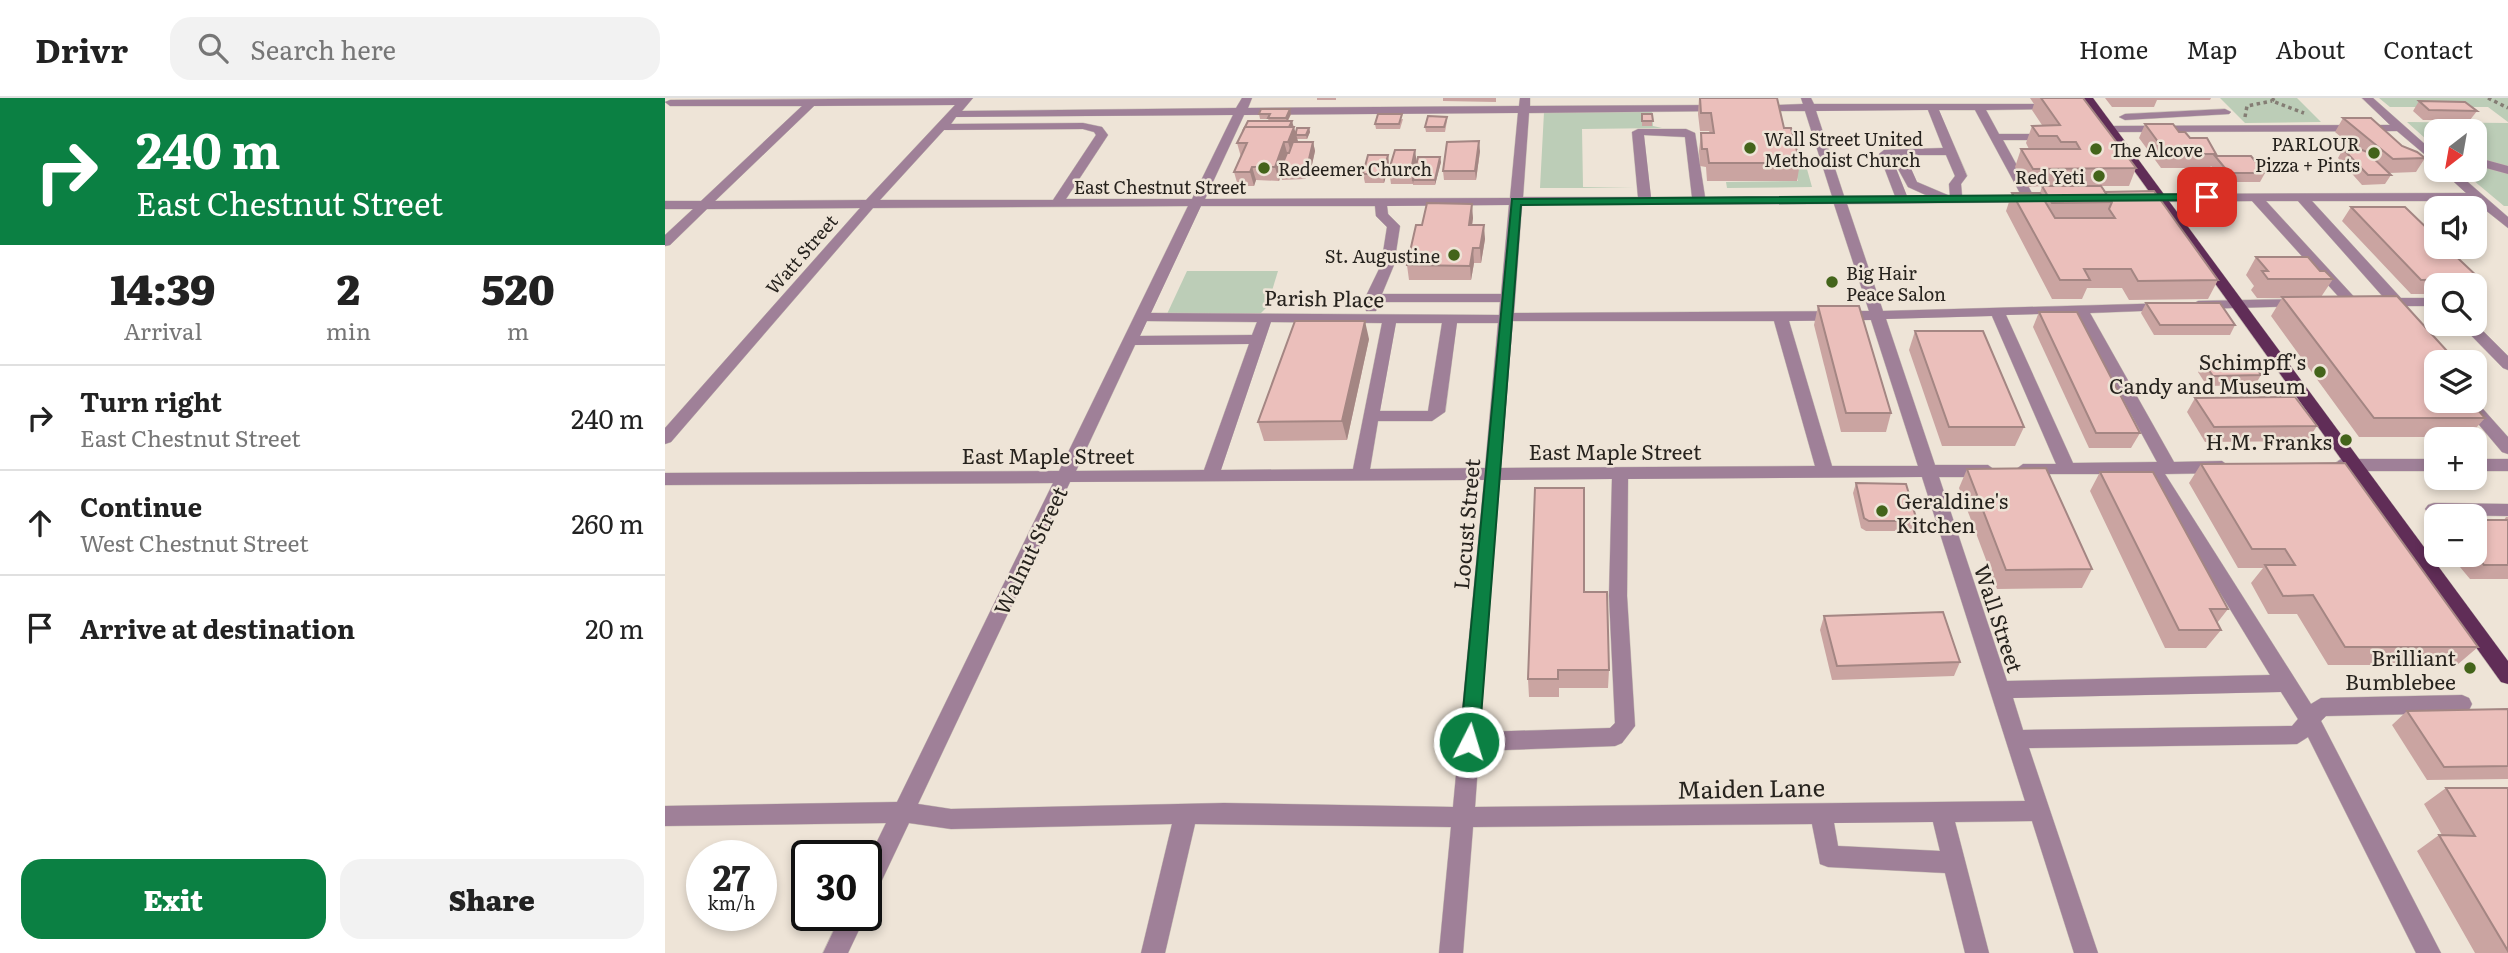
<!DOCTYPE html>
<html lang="en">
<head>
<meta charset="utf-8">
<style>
	body { margin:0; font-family:Literata,serif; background:#f2f2f2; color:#222; height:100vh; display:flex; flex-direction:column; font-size:26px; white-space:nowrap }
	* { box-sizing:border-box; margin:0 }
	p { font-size:23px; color:#767676 }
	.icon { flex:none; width:38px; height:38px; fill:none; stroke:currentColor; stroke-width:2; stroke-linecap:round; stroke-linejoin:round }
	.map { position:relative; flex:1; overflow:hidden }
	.panel { display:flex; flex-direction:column; background:#fff; width:665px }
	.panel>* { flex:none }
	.top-card { background:#0b8043; color:#fff; overflow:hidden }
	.needle { width:46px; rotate:211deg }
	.fabs { position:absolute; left:1759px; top:21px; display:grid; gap:14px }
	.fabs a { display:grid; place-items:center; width:63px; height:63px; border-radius:14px; background:#fff; box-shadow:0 4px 10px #0003; font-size:35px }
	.speed { position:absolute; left:21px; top:742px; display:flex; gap:14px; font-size:35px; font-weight:700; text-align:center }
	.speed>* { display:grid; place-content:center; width:91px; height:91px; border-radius:50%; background:#fff; box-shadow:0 4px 10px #0003; line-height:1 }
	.speed small { font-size:18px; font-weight:400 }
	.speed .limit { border:4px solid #111; border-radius:10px; background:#fff; color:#111 }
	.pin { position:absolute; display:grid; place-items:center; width:60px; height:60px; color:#fff; margin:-30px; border-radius:14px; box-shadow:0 4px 10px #0006 }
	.me { position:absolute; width:77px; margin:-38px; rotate:5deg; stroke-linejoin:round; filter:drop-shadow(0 0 5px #0008) }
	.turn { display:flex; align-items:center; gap:24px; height:147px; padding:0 21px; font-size:32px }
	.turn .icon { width:91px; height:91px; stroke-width:2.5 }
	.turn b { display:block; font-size:49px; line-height:60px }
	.eta { display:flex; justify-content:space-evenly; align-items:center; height:119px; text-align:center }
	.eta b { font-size:42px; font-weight:800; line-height:49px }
	.action { display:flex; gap:14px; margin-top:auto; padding:14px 21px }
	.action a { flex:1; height:80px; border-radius:21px; background:#0b8043; color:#fff; font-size:28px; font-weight:800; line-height:80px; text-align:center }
	.action a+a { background:#f2f2f2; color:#222 }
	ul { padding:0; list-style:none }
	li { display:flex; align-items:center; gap:21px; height:105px; padding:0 21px; border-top:2px solid #e0e0e0 }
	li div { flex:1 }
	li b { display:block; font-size:26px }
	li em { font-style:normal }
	header { display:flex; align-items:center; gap:42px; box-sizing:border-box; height:98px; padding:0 35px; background:#fff; border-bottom:2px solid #e0e0e0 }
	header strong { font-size:33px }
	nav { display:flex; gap:38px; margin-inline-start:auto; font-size:24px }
	.search { width:490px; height:63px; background:#f2f2f2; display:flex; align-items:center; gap:18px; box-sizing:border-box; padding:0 24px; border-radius:21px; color:#767676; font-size:26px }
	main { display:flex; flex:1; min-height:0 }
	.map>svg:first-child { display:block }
</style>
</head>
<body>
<header>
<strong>Drivr</strong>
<div class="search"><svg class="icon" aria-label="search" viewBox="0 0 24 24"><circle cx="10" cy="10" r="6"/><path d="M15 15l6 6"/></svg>Search here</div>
<nav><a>Home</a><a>Map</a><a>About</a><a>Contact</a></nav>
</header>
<main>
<section class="panel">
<div class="top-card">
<div class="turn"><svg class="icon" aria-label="right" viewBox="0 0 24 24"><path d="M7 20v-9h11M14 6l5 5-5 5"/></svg><div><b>240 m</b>East Chestnut Street</div></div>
</div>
<div class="eta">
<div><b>14:39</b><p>Arrival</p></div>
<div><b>2</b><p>min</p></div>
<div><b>520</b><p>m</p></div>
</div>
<ul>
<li><svg class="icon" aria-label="right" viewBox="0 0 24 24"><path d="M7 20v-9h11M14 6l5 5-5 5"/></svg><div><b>Turn right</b><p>East Chestnut Street</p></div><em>240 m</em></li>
<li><svg class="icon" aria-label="ahead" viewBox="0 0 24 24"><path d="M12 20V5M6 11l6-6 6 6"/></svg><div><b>Continue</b><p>West Chestnut Street</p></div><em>260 m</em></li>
<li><svg class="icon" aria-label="arrive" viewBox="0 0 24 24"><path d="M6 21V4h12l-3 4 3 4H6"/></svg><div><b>Arrive at destination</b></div><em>20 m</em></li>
</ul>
<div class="action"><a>Exit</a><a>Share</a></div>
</section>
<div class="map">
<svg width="1843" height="855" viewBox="0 0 1843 855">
	<rect width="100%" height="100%" fill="#eee4d7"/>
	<g fill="#bccdb7">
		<path d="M1555,0H1632L1656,24L1580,25Z"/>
		<path d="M1714,0H1843V24L1823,9H1725Z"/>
		<path d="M987,12L988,28L997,30L917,31L918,89L969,90H875L879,14Z"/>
		<path d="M1742,24L1843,25V108H1839L1796,72H1810V33H1771V50Z"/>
		<path d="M1128,64H1140L1147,89L1062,90L1061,84L1133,83Z"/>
		<path d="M522,173H613L602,209L596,215L502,216Z"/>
	</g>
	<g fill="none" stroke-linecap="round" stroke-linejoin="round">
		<defs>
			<g id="minor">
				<path d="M308,0L297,13L571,10L577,0H587L583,10L854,8L855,0H865V8L1054,7L1060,10L1054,13L864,15L858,99H973L967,34L973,31H1021L1030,35L1040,99L1167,98L1140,13H1093L1089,12V8L1138,6L1136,0H1146L1149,6H1394V10L1390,11L1321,12L1334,36H1370L1376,39L1370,42H1338L1368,97L1374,101L1372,104L1182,106L1218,213L1507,205L1509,208L1502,212L1425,215L1509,364L1557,363L1565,369L1557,375L1500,376L1646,606L1656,600L1797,597L1804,600L1807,606L1804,612L1797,615L1661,618L1656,623L1776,855H1751L1643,639L1632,646L1364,650L1433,855H1409L1367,723L1290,724L1324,855H1300L1280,775L1163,769L1155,766L1147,726L808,729L798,855H774L786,729L530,726L500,855H476L507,726L286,731L244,725L209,799L201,802V766L221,725L0,728V708L232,704L388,385L0,387V375L394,373L523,108L208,110L6,344L0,346V330L195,110L42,111L5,147L0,148V137L28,111H0V103H36L137,8H5L0,4L5,2ZM290,7L201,102L50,103L149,8ZM1263,12L1278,50L1219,52L1214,56L1230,98H1179L1151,13ZM1274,12H1310L1356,97L1297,98L1296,86L1302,78ZM853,15L845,100L540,101L579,17ZM568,17L527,101H401L443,37L437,29L418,25L286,26L291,19ZM418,31L429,34L431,37L388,102H215L279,32ZM979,37L1020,39L1027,99H986ZM1240,57H1281L1290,78L1284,86L1285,98L1252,84ZM1226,58L1243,89L1263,98H1242ZM1169,106L1204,213L849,215L857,107ZM844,107L836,196H717L729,167L735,128L723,116L722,108ZM536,108H710L711,118L722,129L716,167L700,200L701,213H711L714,204H835L834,217L486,215ZM1411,215L1492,364L1408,365L1341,217ZM1327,218L1391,366H1358L1350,372L1352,376H1483L1605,577L1342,583L1274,379H1323L1331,373L1323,367H1270L1221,221ZM1206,222L1253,368H1167L1124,223ZM482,223L592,224L587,237L475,238ZM848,223H1109L1150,368L836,370ZM606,224L717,225L688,371L556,372ZM731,225H777L763,313H715ZM792,225H833L820,370L705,371L713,323H767L780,314ZM584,246L539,372L411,373L470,247ZM1257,379L1360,703L810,709L814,653L950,648L957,645L970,628L962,498L963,381ZM947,381L944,498L950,625L945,630L815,634L835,382ZM819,382L788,709L559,705L286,711L253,706L405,384ZM1616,594L1633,621L1627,628L1358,632L1348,600ZM1268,724L1275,753L1173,748L1169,725Z"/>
				<path d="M1697,0H1708L1771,56V66L1732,33L1444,34L1438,31L1444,28L1725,27Z"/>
				<path d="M1560,11L1566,14L1564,16L1460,22L1454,19L1460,16Z"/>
				<path d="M1810,59L1843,68V76L1810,67Z"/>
				<path d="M1776,72H1789L1843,119V130L1809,103H1647L1736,200H1771V208H1710V202L1720,201L1633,103H1601L1692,202V208H1682L1587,103L1480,104L1474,100L1480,96L1801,95Z"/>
				<path d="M1635,201L1642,205L1640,208L1533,211L1526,207L1533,203Z"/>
				<path d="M1810,225L1843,258V272L1838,270L1795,226Z"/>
				<path d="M1810,302L1843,339V356L1837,354L1794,303Z"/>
				<path d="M1676,361H1771V373H1676L1668,367Z"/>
				<rect x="1810" y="361" width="33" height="12"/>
				<path d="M1769,405L1843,406V418L1769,417L1763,415L1760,411L1763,407Z"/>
				<path d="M176,817H201L183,855H158Z"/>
			</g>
			<path id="major" d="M1417,0H1428L1843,563V586L1836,584Z"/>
		</defs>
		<use href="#minor" stroke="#cac1b6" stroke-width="1"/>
		<use href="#major" stroke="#cac1b6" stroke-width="1"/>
		<g stroke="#847d74" stroke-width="3.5" stroke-dasharray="3.5 3.5" stroke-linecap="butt">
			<path d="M1609,0L1607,3L1639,15"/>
			<path d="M1823,0L1843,10"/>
			<path d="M1580,19L1582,8L1607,3"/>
		</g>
		<use href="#minor" fill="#9f8098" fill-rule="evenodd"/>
		<use href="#major" fill="#602d57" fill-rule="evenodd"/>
	</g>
	<g fill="#caa4a1">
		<rect x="652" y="0" width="19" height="2"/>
		<path d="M778,0H831V4L778,3Z"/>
		<path d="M1034,0L1119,30L1135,65L1132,83H1042L1041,69L1035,68L1034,53L1036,35H1045L1044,33H1035L1033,16Z"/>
		<path d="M1365,0H1418L1471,70L1464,88H1412L1440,94L1553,182L1543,201L1464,202L1457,190H1422L1417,201H1387L1341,113L1347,95H1375L1377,88L1362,89L1350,69L1356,51H1364L1361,45L1367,28L1377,27L1367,12L1369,6Z"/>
		<path d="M1440,0H1546L1545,2H1492L1489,9H1447Z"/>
		<path d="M1754,3L1812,13L1805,22H1758L1748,13Z"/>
		<path d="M594,16H626L623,23L628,29L631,34L644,30L645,34L642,41H632V44H648L650,53L646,71L640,81L617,82L616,76L614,83L591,82L589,88H573L569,74L576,59L572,45L604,23L603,21H595Z"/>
		<rect x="977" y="16" width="10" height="12"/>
		<path d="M1678,20L1737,48L1760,60L1751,74L1724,75L1726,77L1720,86L1697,87L1673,60L1678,51H1690L1670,34Z"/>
		<path d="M738,21L735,31H711L710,26Z"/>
		<path d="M782,23L780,34H761L760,29Z"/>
		<path d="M1480,26L1514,34L1551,56L1550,58L1600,75L1595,84H1559L1546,68L1545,70H1496L1474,40Z"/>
		<path d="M815,53L811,82H779L778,73Z"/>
		<path d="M723,57L724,67L719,85H700L698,76Z"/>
		<path d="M752,63L776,64L770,87H748V85V86H726L724,72Z"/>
		<path d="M1686,109L1815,181L1810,188V187H1771V196H1746L1677,123Z"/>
		<path d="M808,120L807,127L820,141L816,165H809L806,182H744L742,167L757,127Z"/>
		<path d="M1591,159L1655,173L1668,181L1656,199L1792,264H1771L1820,320L1803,339H1694L1606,218L1617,200H1592L1586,192L1589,188L1581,177Z"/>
		<path d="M1481,205L1570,227L1565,237H1489L1476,215Z"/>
		<path d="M1153,208L1226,315L1221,334H1176L1149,227Z"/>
		<path d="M1374,214L1475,335L1466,350H1424L1368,229Z"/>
		<path d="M1250,233L1359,329L1350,348H1277L1244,252Z"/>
		<path d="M704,241L682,342L599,343L593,324Z"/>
		<path d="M1538,264L1596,277L1590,287L1542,288L1533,274Z"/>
		<path d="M1530,300L1652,328L1642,343L1540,344L1522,314Z"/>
		<path d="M1536,366L1813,549L1792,567H1663L1632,516H1603L1586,485L1598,470H1573L1524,385Z"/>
		<path d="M1302,371L1427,471L1417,490L1332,491L1294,390Z"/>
		<path d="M1435,374L1563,511L1552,525L1556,532L1541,550H1500L1425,393Z"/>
		<path d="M1191,385L1252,423L1248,433H1201L1196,430L1188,395Z"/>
		<path d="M1841,419H1843V481H1805L1785,457H1810V422H1839Z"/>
		<path d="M919,494L944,572L943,590H894V599H864L863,581Z"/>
		<path d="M1159,518L1295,564L1289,578L1167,582L1155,532Z"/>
		<path d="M1843,611V681L1762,682L1727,627L1742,613Z"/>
		<path d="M1781,690H1843V855H1810L1752,753L1774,737H1777L1759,706Z"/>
	</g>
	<g fill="#a48683">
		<path d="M625,11L626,16L622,24L621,20Z"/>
		<path d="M627,23L633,43L627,58L623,44V32Z"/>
		<path d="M644,30L645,34L642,41L641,37Z"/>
		<path d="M814,43L815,53L811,82L810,73Z"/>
		<path d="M619,44L623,58L615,72L616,76L614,83L610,69Z"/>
		<path d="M648,44L650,53L646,71L640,81L638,72Z"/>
		<path d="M750,52L752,66L748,86L746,72Z"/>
		<path d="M723,57L724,67L719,85L718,76Z"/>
		<path d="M775,59L776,64L770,87V82Z"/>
		<path d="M587,69L591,82L589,88L585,74Z"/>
		<path d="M807,106L808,120L805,141L804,127Z"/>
		<path d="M819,127L820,141L816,165L815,150Z"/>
		<path d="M808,150L809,165L806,182L805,168Z"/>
		<path d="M700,223L704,241L682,342L677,323Z"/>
	</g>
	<g fill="#ebbfbb" stroke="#a48683" stroke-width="2">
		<path d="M1035,0H1112L1119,30H1126L1135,65H1044L1042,51H1037L1036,35H1049L1046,15H1036Z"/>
		<path d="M1376,0H1418L1471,70L1368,71L1356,51H1415L1411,44H1396L1392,38H1374L1367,28L1395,27Z"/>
		<path d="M1754,3L1800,4L1812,13L1764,12Z"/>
		<path d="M596,11H625L621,20H603L605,16H594Z"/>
		<path d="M713,16H737L734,26H710Z"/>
		<path d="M977,16H987L988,23H977Z"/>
		<path d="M763,18L782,19L779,29H760Z"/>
		<path d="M1678,20H1706L1737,48L1752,54L1760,60L1728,61Z"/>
		<path d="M583,23H627L624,29H580L578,33Z"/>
		<path d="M1480,26H1508L1514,34H1520L1525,40H1542L1551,56H1502Z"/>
		<path d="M580,29H629L623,44H619L610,69H587L585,74H569L582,45H572Z"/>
		<path d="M632,30H644L641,37H631V34Z"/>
		<path d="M814,43L810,73H778L782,44Z"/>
		<path d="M628,44H648L644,61L638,72H615L622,55H624Z"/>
		<path d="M1678,51H1695L1702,54L1726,77H1703Z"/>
		<path d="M730,52H750L746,72H724Z"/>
		<path d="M703,57H723L718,76H698Z"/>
		<path d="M1550,58H1586L1600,75H1564Z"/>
		<path d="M753,59H775L770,82H748Z"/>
		<path d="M1377,88H1436L1447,104L1387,105Z"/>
		<path d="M1489,93L1553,182L1473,183L1466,171H1419L1425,182H1395L1347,95H1375L1390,120H1450L1444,111L1447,104L1440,94Z"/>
		<path d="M762,105L807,106L804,127H819L815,150H808L805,168L742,167L751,127H757Z"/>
		<path d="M1686,109H1740L1771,139V149H1781L1815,181L1756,182Z"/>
		<path d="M1591,159H1643L1655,173H1660L1668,181H1603L1597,173H1603Z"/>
		<path d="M1732,198L1792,264L1783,263L1784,264H1771V303H1805L1820,320H1709L1617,199Z"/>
		<path d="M1481,205H1555L1570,227H1495Z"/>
		<path d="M1153,208H1194L1226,315H1181Z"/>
		<path d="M1374,214H1412L1475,335H1431Z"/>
		<path d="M630,223H700L677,323L593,324Z"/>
		<path d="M1250,233H1318L1359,329H1284Z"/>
		<path d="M1586,263L1596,277L1548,278L1538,264Z"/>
		<path d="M1630,299L1652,328L1549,329L1530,300Z"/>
		<path d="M1680,365L1813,549H1680L1648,497L1618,498L1600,467H1630L1620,451H1587L1536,366Z"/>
		<path d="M1381,370L1427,471L1341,472L1302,371Z"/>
		<path d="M1435,374H1488L1563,511H1545L1556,532H1514Z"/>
		<path d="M1191,385L1241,386L1252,423H1204L1199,420Z"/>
		<path d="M870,390H919V494H942L944,572H893V581H863Z"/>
		<path d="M1810,422H1843V467H1819L1810,454Z"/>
		<path d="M1278,514L1295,564L1172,568L1159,518Z"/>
		<path d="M1843,611V668L1779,669L1742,613Z"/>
		<path d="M1781,690H1843V853L1774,737L1810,738Z"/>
	</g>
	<path fill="#0b8043" stroke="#07532c" stroke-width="2" d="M1542,96L1546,97V102L856,107L814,644L811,650L804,652L798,650L795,644L847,101Z"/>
	<g fill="#43641a" stroke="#eee4d7" stroke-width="2.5">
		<circle cx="1085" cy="50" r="7"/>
		<circle cx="1431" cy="51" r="7"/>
		<circle cx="1709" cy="55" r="7"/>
		<circle cx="599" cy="70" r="7"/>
		<circle cx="1434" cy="78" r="7"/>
		<circle cx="789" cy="157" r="7"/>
		<circle cx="1167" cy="184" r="7"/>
		<circle cx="1655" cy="274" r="7"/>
		<circle cx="1681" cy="342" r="7"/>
		<circle cx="1217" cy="413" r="7"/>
		<circle cx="1805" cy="570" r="7"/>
	</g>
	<g text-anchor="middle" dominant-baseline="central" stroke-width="5" stroke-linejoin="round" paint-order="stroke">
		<g font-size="18" fill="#27231e" stroke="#eee4d7" text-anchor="start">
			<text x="1099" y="40">Wall Street United<tspan x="1099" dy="21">Methodist Church</tspan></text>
			<text x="1695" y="45" text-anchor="end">PARLOUR<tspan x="1695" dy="21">Pizza + Pints</tspan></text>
			<text x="1445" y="51">The Alcove</text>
			<text x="613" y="70">Redeemer Church</text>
			<text x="1420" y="78" text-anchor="end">Red Yeti</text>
			<text x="775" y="157" text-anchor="end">St. Augustine</text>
			<text x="1181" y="174">Big Hair<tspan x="1181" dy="21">Peace Salon</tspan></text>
		</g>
		<g font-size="18" fill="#27231e" stroke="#eee4d7">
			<text x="495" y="88">East Chestnut Street</text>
			<text transform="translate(136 156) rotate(-49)">Watt Street</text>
		</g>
		<g font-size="21" fill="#27231e" stroke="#eee4d7">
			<text transform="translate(659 199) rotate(1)">Parish Place</text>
			<text x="950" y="352">East Maple Street</text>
			<text x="383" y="356">East Maple Street</text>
			<text transform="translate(800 426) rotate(-85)">Locust Street</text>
			<text transform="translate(364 452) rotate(-64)">Walnut Street</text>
			<text transform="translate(1335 520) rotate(72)">Wall Street</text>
		</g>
		<g font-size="21" fill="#27231e" stroke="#eee4d7" text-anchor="end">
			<text x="1641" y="262">Schimpff's<tspan x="1641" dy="24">Candy and Museum</tspan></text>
			<text x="1667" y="342">H.M. Franks</text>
			<text x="1231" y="401" text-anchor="start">Geraldine's<tspan x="1231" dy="24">Kitchen</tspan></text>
			<text x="1791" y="558">Brilliant<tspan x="1791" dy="24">Bumblebee</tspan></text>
		</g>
		<g font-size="24" fill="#27231e" stroke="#eee4d7">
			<text transform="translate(1086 689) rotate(-1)">Maiden Lane</text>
		</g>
	</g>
</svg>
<div class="fabs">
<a><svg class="needle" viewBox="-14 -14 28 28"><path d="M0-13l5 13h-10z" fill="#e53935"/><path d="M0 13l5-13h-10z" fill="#767676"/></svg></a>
<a><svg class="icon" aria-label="sound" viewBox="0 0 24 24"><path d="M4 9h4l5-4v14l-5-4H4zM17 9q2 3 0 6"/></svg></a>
<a><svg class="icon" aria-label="search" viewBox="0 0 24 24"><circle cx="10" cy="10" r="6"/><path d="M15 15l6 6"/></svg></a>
<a><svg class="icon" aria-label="layers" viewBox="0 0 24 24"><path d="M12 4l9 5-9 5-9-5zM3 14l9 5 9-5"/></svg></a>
<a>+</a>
<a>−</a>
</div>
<div class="speed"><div>27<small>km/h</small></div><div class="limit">30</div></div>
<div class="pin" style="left:1542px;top:99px;background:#d93025"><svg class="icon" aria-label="arrive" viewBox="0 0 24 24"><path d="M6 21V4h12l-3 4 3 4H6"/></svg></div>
<svg class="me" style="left:804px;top:644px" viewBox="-20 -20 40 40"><circle r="17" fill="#0b8043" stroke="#fff" stroke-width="3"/><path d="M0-11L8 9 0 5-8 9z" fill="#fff"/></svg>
</div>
</main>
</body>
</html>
